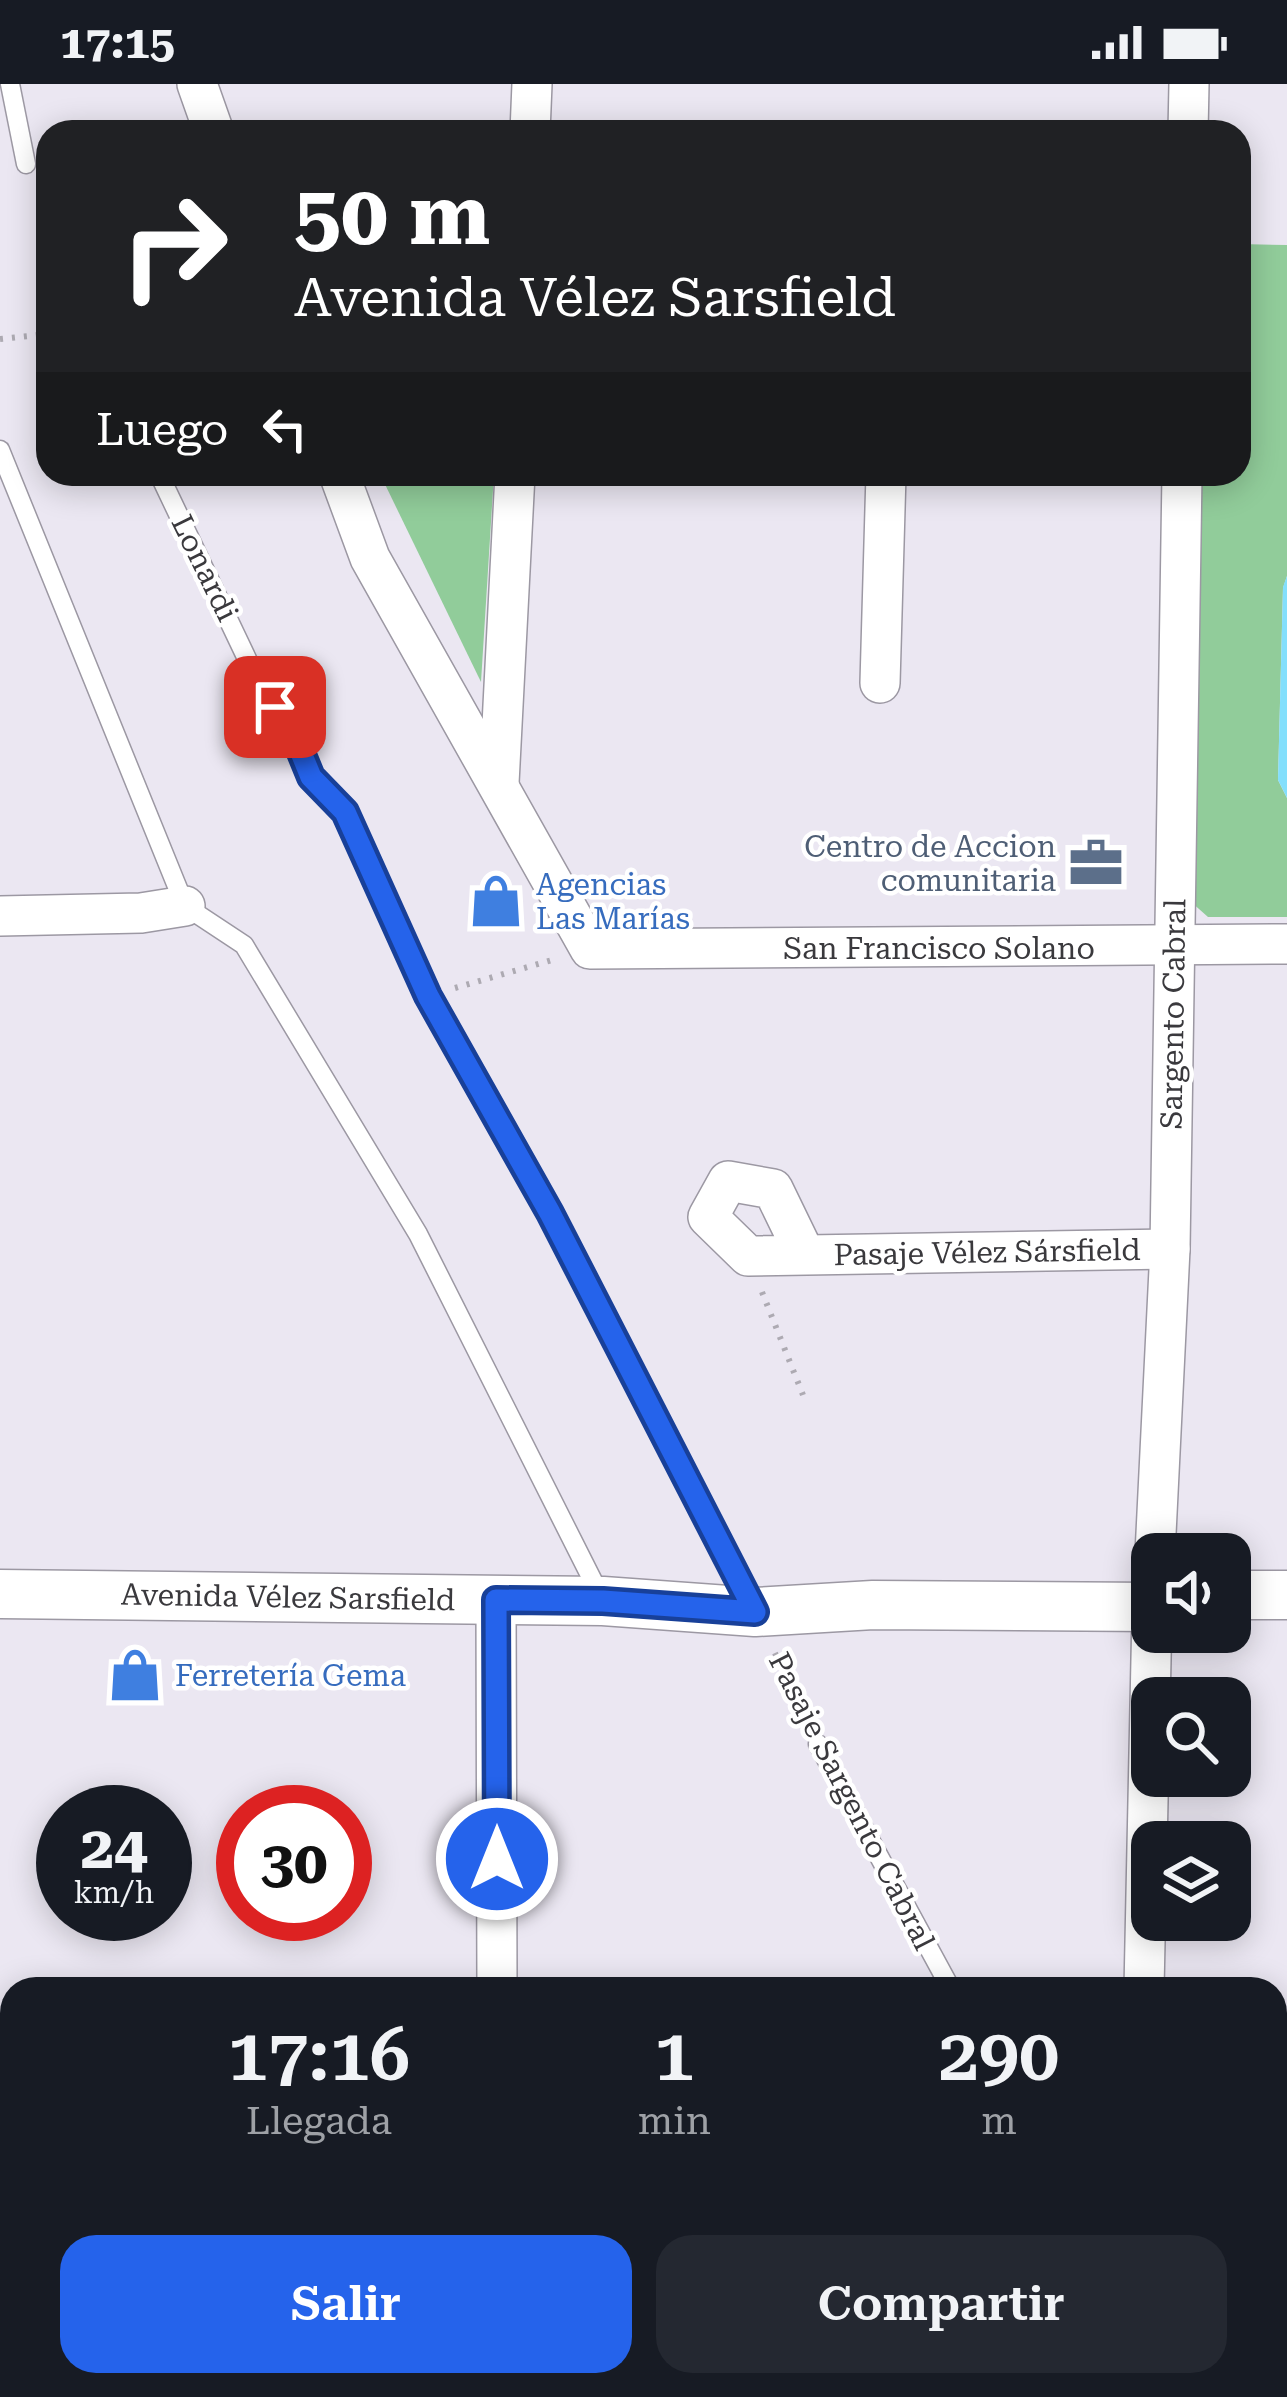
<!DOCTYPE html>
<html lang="es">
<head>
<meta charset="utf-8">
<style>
	body { margin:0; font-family:"Roboto Serif",serif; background:#242831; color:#f1f3f6; height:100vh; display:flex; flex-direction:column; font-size:45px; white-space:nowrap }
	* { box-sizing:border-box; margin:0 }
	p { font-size:39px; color:#9ea1a6 }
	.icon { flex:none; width:66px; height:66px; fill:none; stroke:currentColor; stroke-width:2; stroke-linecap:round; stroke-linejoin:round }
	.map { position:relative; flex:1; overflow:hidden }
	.side { position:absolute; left:0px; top:1893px; width:1287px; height:420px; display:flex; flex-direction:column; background:#171b24; border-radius:36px 36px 0 0; box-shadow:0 6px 30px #0003 }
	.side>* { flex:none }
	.banner { position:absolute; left:36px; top:36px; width:1215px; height:366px; border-radius:36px; box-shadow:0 6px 30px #0003; background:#202124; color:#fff; overflow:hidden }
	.controls { position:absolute; left:1131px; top:1449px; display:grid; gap:24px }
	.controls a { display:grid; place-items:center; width:120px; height:120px; border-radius:24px; background:#171b24; box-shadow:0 6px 30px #0003; font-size:60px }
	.speed { position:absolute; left:36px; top:1701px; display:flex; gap:24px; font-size:60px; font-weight:700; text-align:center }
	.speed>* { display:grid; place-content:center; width:156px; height:156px; border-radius:50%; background:#171b24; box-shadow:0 6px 30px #0003; line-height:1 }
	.speed small { font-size:30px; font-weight:400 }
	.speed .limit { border:18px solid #d22; background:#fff; color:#111 }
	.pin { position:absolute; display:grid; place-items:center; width:102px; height:102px; color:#fff; margin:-51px; border-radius:24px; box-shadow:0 6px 18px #0006 }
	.me { position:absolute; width:132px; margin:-66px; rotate:0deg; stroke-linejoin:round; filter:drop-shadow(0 0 9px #0008) }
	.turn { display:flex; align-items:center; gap:42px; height:252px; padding:0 60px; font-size:54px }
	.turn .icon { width:156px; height:156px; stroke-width:2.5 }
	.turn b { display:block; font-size:84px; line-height:102px }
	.then { display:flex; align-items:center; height:114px; padding:0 60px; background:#0003; gap:24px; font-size:45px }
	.eta { display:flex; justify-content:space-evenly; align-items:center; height:204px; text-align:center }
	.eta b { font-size:72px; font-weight:600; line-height:84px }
	.primary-button { display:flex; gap:24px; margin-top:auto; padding:24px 60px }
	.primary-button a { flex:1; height:138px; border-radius:36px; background:#2563eb; color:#fff; font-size:48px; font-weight:600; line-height:138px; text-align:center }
	.primary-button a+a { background:#242831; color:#f1f3f6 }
	.status { display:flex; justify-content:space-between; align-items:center; height:84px; padding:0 60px; background:#171b24; direction:ltr }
	.status svg { height:33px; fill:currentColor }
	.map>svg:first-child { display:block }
</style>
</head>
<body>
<div class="status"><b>17:15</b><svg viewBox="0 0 49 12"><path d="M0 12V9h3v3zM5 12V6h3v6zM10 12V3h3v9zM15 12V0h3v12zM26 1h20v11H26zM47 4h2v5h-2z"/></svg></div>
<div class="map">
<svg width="1287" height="2313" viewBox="0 0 1287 2313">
	<rect width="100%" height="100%" fill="#ebe7f2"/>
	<g fill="#91cc9a">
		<path d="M1239,160L1287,161V492L1283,504L1278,696L1287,714V833H1208L1190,817L1196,390H1239Z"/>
		<path d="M380,390H494L481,598Z"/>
	</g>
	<path fill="#83dffc" d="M1287,492V714L1278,696L1283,503Z"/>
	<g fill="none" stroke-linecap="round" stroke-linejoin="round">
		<defs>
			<g id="service">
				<path d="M10,0L26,80"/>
				<path d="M0,366L185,822L244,861L418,1150L601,1513"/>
				<path d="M159,390L258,598L293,649L311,693L345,728L428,912L614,1250L753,1524"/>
				<path d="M818,1660L951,1905"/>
			</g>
			<g id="minor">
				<path d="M197,0L214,48"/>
				<path d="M530,48L532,0"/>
				<path d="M1188,48L1189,0"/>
				<path d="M339,390L370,474L590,865L1287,860"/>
				<path d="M880,599L886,390"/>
				<path d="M499,699L515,390"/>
				<path d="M0,832L141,829L185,822"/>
				<path d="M805,1171L773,1105L728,1097L708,1133L748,1172L1170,1165"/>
				<path d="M1155,1470L1170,1165L1182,390"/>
				<path d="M496,1516L497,1905"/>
				<path d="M1144,1905L1152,1528"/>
				<path d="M0,2291L12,2292"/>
				<path d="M596,2301L1287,2308"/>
				<path d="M497,2313L498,2301"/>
			</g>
			<g id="tertiary">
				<path d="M0,1510L603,1517L755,1528L873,1521L1152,1523"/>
				<path d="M1230,1511H1287"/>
			</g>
		</defs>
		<use href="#service" stroke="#9c98a3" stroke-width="21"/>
		<use href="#minor" stroke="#9c98a3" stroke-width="42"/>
		<use href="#tertiary" stroke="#9c98a3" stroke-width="51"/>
		<g stroke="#adaab2" stroke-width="6" stroke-dasharray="3 9" stroke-linecap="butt">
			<path d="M0,255L48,250"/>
			<path d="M455,904L552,876"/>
			<path d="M762,1208L803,1311"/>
			<path d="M775,1569L808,1639"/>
		</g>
		<use href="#service" stroke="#fff" stroke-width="18"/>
		<use href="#minor" stroke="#fff" stroke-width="39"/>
		<use href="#tertiary" stroke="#fff" stroke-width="48"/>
	</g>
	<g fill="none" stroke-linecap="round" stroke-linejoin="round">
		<defs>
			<path id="route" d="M275,623L293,649L311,693L345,728L428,912L550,1129L755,1528L603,1517L496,1516L497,1775"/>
		</defs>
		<use href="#route" stroke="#184099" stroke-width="30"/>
		<use href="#route" stroke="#2563eb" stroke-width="21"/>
	</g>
	<defs>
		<symbol id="office-bare" viewBox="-9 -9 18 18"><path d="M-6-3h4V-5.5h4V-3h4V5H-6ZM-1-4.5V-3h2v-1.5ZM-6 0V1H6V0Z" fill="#5c6f8a" stroke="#fff" stroke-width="2.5" paint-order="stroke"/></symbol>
		<symbol id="shop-bare" viewBox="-9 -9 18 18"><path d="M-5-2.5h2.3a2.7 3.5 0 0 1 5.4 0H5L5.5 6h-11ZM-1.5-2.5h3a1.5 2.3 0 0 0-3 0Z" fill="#3f7fe0" stroke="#fff" stroke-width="2.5" paint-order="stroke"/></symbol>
	</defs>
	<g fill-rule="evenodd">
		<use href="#office-bare" x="1058" y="741" width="76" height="76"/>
		<use href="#shop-bare" x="458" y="779" width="76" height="76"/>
		<use href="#shop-bare" x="97" y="1553" width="76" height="76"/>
	</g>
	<g text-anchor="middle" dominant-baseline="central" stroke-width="9" stroke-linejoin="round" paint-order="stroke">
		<g font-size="30" fill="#3a393d" stroke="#fff">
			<text transform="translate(205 484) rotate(64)">Lonardi</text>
			<text x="939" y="864">San Francisco Solano</text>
			<text transform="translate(1173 930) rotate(-89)">Sargento Cabral</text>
			<text transform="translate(987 1168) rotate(-1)">Pasaje Vélez Sársfield</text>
			<text transform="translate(288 1513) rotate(1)">Avenida Vélez Sarsfield</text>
			<text transform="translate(852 1717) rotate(63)">Pasaje Sargento Cabral</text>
		</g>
		<g font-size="30" fill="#4e5e75" stroke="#fff" text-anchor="end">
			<text x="1056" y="762">Centro de Accion<tspan x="1056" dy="34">comunitaria</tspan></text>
		</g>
		<g font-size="30" fill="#366cbe" stroke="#fff" text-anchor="start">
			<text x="536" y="800">Agencias<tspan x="536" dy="34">Las Marías</tspan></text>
			<text x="175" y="1591">Ferretería Gema</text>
		</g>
	</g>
</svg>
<div class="controls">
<a><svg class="icon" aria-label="sound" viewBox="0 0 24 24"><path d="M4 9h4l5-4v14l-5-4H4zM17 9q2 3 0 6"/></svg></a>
<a><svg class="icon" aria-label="search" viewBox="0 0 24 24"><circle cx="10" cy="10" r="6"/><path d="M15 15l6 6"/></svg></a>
<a><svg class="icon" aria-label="layers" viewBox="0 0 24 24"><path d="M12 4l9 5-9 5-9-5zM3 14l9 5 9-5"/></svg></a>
</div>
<div class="speed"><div>24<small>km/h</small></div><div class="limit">30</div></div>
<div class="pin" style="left:275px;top:623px;background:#d93025"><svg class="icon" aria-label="arrive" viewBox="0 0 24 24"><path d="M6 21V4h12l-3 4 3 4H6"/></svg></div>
<svg class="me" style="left:497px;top:1775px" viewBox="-20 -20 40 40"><circle r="17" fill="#2563eb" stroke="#fff" stroke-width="3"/><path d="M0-11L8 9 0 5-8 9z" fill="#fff"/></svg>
<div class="banner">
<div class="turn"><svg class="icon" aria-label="right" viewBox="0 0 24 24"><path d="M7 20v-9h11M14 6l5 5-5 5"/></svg><div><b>50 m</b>Avenida Vélez Sarsfield</div></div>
<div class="then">Luego<svg class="icon" aria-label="left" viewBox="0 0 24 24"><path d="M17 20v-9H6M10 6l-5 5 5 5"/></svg></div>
</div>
<section class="side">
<div class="eta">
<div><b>17:16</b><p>Llegada</p></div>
<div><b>1</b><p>min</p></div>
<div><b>290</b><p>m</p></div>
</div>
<div class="primary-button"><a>Salir</a><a>Compartir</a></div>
</section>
</div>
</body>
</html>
